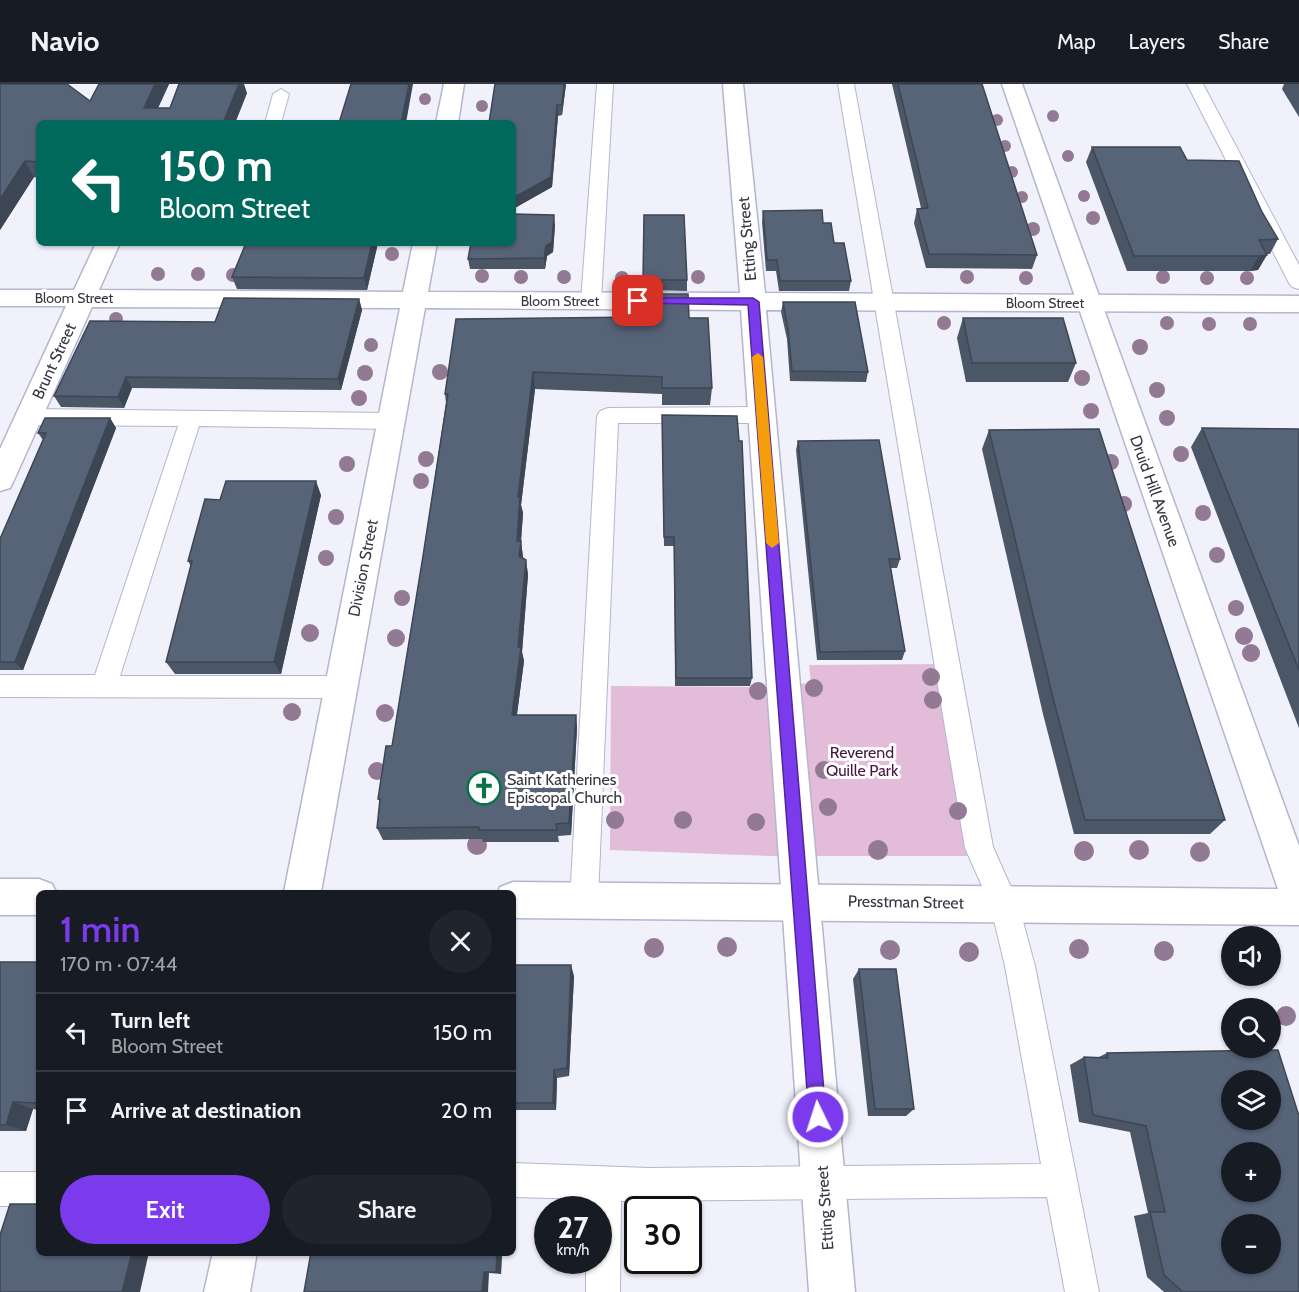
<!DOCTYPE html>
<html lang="en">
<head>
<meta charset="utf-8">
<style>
	body { margin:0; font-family:Cabin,sans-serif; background:#20242c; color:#f1f3f6; height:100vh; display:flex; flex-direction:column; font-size:22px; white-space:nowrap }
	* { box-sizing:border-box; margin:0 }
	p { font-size:20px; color:#9ea1a6 }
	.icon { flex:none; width:33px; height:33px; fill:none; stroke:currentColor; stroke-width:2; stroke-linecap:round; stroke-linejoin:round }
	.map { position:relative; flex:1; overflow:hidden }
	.sheet { position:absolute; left:36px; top:806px; width:480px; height:366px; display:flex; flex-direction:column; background:#171b24; border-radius:9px; box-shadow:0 2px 4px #0004 }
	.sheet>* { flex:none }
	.hud { position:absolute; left:36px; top:36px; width:480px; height:126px; border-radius:9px; box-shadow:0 2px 4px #0004; background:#00695c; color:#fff; overflow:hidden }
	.tools { position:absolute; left:1221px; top:842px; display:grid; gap:12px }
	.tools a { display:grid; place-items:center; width:60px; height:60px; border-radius:50%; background:#171b24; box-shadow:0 2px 4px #0004; font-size:30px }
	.speed { position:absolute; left:534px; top:1112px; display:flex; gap:12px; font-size:30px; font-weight:700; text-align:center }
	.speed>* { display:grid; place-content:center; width:78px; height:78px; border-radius:50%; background:#171b24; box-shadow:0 2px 4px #0004; line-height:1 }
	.speed small { font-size:15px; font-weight:400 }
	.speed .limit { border:3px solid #111; border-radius:9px; background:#fff; color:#111 }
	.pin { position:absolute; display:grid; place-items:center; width:51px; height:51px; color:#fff; margin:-26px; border-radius:12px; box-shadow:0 3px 9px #0006 }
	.me { position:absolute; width:66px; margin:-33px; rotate:356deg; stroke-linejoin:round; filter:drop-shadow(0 0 4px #0008) }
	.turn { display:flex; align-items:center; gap:21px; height:126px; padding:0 24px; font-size:27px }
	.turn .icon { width:78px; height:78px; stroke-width:2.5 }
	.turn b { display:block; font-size:42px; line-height:51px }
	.round { display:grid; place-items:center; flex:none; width:63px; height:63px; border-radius:32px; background:#20242c }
	.headline { display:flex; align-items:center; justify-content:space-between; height:102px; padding:0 24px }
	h1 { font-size:36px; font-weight:600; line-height:45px; color:#7c3aed }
	.button { display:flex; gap:12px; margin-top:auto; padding:12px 24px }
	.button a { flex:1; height:69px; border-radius:36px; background:#7c3aed; color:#fff; font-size:24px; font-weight:600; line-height:69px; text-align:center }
	.button a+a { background:#20242c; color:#f1f3f6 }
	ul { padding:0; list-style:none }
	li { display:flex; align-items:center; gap:18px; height:78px; padding:0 24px; border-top:2px solid #363941 }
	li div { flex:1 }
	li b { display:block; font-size:22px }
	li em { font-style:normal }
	header { display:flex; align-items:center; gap:36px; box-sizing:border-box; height:84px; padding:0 30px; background:#171b24; border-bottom:2px solid #363941 }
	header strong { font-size:28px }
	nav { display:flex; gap:33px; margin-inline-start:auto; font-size:21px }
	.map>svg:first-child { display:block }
</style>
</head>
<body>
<header>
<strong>Navio</strong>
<nav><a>Map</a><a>Layers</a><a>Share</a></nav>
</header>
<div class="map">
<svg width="1299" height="1208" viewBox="0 0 1299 1208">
	<rect width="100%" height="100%" fill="#f0f1fb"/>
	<path fill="#e3bcda" d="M942,580L974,772H769L610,766L611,602L770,603L811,599L809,581Z"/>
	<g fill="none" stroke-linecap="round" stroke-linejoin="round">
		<defs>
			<g id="lane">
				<path d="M597,0H613L601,217L598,221L591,223L584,221L581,217Z"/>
				<path d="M838,0H854L993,763L1018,819L1035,882L1099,1208H1065L1047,1113L621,1117L620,1208H586V1176H598V1125H588V1115L513,1113V1079L649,1084L1041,1080L1005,882L990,820L965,764Z"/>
				<path d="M1187,0H1203L1299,181V205L1292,203L1289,199Z"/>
				<path d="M281,5L289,10L281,39H265L273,10Z"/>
				<path d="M762,323L770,326L773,331L770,336L762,339H618L598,816L594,826L584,830L574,826L570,816L597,332L600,327L608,324Z"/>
				<path d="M29,325L391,329L399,332L402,337L399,342L391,345L199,342L120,592H341L350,595L354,603L350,611L341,614L0,613V591H95L178,342L29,341L21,338L18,333L21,328Z"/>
				<rect x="0" y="1088" width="39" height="34"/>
			</g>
			<g id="street">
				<path d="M444,0H464L458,39H436Z"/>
				<path d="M723,0H743L765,209L1299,212V228L766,226L855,1208H809L741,226L425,224L321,808H284L400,224L92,223L14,396L10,404L0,407V365L66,222H0V206H74L96,159H120L99,206L403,208L413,159H437L428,208L740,209Z"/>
				<path d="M213,1168H257L250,1208H204Z"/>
			</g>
			<g id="secondary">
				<path d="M1002,0H1022L1299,762V841L513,834V808H498L500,803L513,798L1278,805Z"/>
				<path d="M0,795H39L52,800L56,808H39V831H0Z"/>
			</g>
		</defs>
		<use href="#lane" stroke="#b5b5cf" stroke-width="2"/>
		<use href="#street" stroke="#b5b5cf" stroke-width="3"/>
		<use href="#secondary" stroke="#b5b5cf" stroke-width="3"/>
		<use href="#lane" fill="#fff" fill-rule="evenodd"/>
		<use href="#street" fill="#fff" fill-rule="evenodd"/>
		<use href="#secondary" fill="#fff" fill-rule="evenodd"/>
	</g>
	<g fill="#937a94">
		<circle cx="425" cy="15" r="6"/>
		<circle cx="482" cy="22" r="6"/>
		<circle cx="1053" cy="32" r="6"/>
		<circle cx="997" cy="36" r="6"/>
		<circle cx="1005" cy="62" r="6"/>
		<circle cx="1068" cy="72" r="6"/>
		<circle cx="1012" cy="88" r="6"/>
		<circle cx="1084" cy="112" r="6"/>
		<circle cx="1022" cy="113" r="6"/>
		<circle cx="1093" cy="134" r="7"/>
		<circle cx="1033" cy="145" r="7"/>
		<circle cx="392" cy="170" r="7"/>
		<circle cx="158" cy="190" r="7"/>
		<circle cx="198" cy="190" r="7"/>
		<circle cx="233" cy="191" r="7"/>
		<circle cx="482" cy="192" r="7"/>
		<circle cx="521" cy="193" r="7"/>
		<circle cx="564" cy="193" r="7"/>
		<circle cx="698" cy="193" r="7"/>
		<circle cx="967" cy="193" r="7"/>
		<circle cx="1163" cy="193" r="7"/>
		<circle cx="622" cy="194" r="7"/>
		<circle cx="1026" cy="194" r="7"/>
		<circle cx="1207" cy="194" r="7"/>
		<circle cx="1247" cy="194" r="7"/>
		<circle cx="116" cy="235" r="7"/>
		<circle cx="944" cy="239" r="7"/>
		<circle cx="1167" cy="239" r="7"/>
		<circle cx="1209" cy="240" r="7"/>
		<circle cx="1250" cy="240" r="7"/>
		<circle cx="371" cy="261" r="7"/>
		<circle cx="1140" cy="263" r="8"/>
		<circle cx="440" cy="288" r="8"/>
		<circle cx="365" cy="289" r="8"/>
		<circle cx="1082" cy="294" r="8"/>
		<circle cx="1157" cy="306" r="8"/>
		<circle cx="359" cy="314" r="8"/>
		<circle cx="1091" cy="327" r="8"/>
		<circle cx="1167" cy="334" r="8"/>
		<circle cx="1181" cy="370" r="8"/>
		<circle cx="426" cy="375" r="8"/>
		<circle cx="1111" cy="378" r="8"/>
		<circle cx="347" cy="380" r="8"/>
		<circle cx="421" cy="397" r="8"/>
		<circle cx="1124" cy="420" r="8"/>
		<circle cx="1203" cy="429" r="8"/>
		<circle cx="336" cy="433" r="8"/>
		<circle cx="1217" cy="471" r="8"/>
		<circle cx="326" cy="474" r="8"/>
		<circle cx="402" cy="514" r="8"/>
		<circle cx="1236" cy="524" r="8"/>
		<circle cx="310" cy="549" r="9"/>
		<circle cx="1244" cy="552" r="9"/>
		<circle cx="396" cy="554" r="9"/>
		<circle cx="1251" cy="569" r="9"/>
		<circle cx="931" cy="593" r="9"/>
		<circle cx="814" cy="604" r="9"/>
		<circle cx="758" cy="607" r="9"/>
		<circle cx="933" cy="616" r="9"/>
		<circle cx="292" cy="628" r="9"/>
		<circle cx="385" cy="629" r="9"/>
		<circle cx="824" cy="686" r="9"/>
		<circle cx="377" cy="687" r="9"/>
		<circle cx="828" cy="723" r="9"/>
		<circle cx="958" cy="727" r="9"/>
		<circle cx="615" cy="736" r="9"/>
		<circle cx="683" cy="736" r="9"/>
		<circle cx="756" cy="738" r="9"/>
		<circle cx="477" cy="761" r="10"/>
		<circle cx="878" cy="766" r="10"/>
		<circle cx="1139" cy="766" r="10"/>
		<circle cx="1084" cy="767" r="10"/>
		<circle cx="1200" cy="768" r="10"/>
		<circle cx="727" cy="863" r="10"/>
		<circle cx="654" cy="864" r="10"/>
		<circle cx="1079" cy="865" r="10"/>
		<circle cx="890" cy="866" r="10"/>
		<circle cx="1164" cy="867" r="10"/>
		<circle cx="969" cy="868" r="10"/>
		<circle cx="1286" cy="932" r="10"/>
	</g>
	<g fill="#4b5667">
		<path d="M0,0L90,17L99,0H169L158,24H170L247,9L235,39H39V94L34,93L0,146Z"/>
		<path d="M566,0L562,31L558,32L552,103L513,125V39Z"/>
		<path d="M892,0H982L1037,171L1032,185L926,184L914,139L917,125L921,124Z"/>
		<path d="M1284,0H1299V33L1282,5Z"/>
		<path d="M1092,63L1187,76L1262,128L1278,155L1270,170H1267L1258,186L1250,187H1127L1086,78Z"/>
		<path d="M763,127L823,139L834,159L851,197L849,207H779L776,187H766L762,138Z"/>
		<path d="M644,131L687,196V207L643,206Z"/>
		<path d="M555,141L553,168L547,172L545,185H470L468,175Z"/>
		<path d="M378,159L367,206L237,205L232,193Z"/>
		<path d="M359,215L362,226L341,306L132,304L124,324L61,323L54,312L215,238Z"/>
		<path d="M783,218L868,288L866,298L790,297L787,255L781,228Z"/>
		<path d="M689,234L712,304L710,321H662V310L535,305L521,421L523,429L521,457L523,474L526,476L528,491L522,568L524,577L517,631H576L577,644L571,751L558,752L559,758H483L482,755L383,756L377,744L380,718L378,715L392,662L423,472L446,319L445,310Z"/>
		<path d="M963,234L1076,279L1068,298H966L957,254Z"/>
		<path d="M662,331L739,357L752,594L750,602H675L674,462H664Z"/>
		<path d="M110,334L116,344L23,586H0V455L43,356L38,349Z"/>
		<path d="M1202,344L1299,345V644L1191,363Z"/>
		<path d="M989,346L1225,736L1210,750H1074L1043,630L982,365Z"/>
		<path d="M798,357L900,475L897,484H891L905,567L902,576H817L796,366Z"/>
		<path d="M321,411L281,590H175L166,578L191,482L188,477L220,416Z"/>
		<path d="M0,878H39V1026L33,1025L26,1047H0Z"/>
		<path d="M513,881L574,892L569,992L557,994L556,1026H513Z"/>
		<path d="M859,885L914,1025L906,1032H868L853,895Z"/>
		<path d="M1107,969L1299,1208H1164L1147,1193L1134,1132L1148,1129L1130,1048L1079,1038L1070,981L1084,973H1099Z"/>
		<path d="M502,1168L501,1190L489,1189L304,1208Z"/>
	</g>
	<g fill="#3d4654">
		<path d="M155,0H169L151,39L144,24Z"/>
		<path d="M239,0H244L247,9L235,39H223Z"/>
		<path d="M409,0H413L406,39H401Z"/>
		<path d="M564,0H566L562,31V21Z"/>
		<path d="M557,21L558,32L552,103L513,125V114Z"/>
		<path d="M25,77L34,93L0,146V115Z"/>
		<path d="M554,131L555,141L553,168L547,172L545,185L544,174L546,162Z"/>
		<path d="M372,159H378L367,206L364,194Z"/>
		<path d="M1267,171L1258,186L1250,187L1259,172Z"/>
		<path d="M359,215L362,226L341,306L338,295Z"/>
		<path d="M533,288L535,305L521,421L523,429L521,457L523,473L522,488L517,457L518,413Z"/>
		<path d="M126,293L132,304L124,324L118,313Z"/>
		<path d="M110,334L116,344L23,586L15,578Z"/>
		<path d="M316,397L321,411L281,590L274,578Z"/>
		<path d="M526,476L528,491L522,568L524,577L515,644L512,631Z"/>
		<path d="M576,631L577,644L571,751L569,739Z"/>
		<path d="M571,881L574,892L569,992L567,984Z"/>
		<path d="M554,986L557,994L556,1026L553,1019Z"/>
		<path d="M13,1018L33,1025L26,1047L6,1041Z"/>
		<path d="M132,1168H149L140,1208H122Z"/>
		<path d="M497,1168H502L501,1190L496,1188Z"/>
		<path d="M484,1188L489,1189L488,1208H482Z"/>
	</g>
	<g fill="#576478" stroke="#3d4654" stroke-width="1.5" fill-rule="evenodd">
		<path d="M0,0H67L90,17L99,0H155L144,24H170L179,0H239L223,39H39V78L25,77L0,115Z"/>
		<path d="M351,0H409L401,39H339Z"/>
		<path d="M495,0H564L562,21H557L551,93L513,114V39H489Z"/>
		<path d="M898,0H982L1037,171L929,170L917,125L928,124Z"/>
		<path d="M1092,63H1180L1187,76L1239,77L1262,128L1278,155L1259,156L1267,171L1259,172H1134Z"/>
		<path d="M822,126L823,139H831L834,159H844L851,197H780L777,176H767L763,127Z"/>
		<path d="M513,130L554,131L552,158L546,162L544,174L468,175L471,159H513Z"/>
		<path d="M644,131H684L687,196H643Z"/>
		<path d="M246,159H372L364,194L232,193Z"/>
		<path d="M642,210H688L689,234H708L712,304H662V293L533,288L518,413H520L517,457H521L519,472L526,476L518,563H521L512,631H576L569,739L556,740L557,746H479V743L377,744L380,715H378L386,662H392L423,472L448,310H445L456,235L642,233Z"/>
		<path d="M224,214L359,215L338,295L126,293L118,313L54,312L90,237L215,238Z"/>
		<path d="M783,218H855L868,288L792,287L788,245Z"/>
		<path d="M963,234H1063L1076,279H972Z"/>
		<path d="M662,331L737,332L739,357H742L752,594H676L674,453H664Z"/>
		<path d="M45,334H110L15,578H0V455L46,349H38Z"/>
		<path d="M1202,344L1299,345V586Z"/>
		<path d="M1099,345L1225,736H1085L1053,614L989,346Z"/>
		<path d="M879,356L900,475H889L905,567L820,568L798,357Z"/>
		<path d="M226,397H316L274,578H166L192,477H188L205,415L220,416Z"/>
		<path d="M0,878H39V1019L13,1018L6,1041H0Z"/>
		<path d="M513,881H571L567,984L554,986L553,1019H513Z"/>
		<path d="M859,885H896L914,1025H875Z"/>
		<path d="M1278,966L1299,1032V1208H1183L1164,1191L1150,1128H1165L1146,1042L1093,1031L1084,973L1108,974L1107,969ZM1232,996H1270V1035H1232ZM1232,1068H1270V1107H1232ZM1232,1140H1270V1179H1232Z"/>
		<path d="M10,1120H39V1168H132L122,1208H0V1151Z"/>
		<path d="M311,1168H497L496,1188H484L482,1208H304Z"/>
	</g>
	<path fill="#7c3aed" stroke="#51269a" stroke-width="1.5" d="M638,214H753L759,218L826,1033L824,1039L818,1041L812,1039L809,1033L748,221L634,219V215Z"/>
	<path fill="#f59e0b" d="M758,269L763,273L779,459L772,464L766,459L752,273Z"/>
	<defs>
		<symbol id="church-ring" viewBox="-11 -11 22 22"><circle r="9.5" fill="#fff" stroke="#097249" stroke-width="1.5"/><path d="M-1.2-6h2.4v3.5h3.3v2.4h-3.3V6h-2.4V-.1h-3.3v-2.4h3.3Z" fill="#097249"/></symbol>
	</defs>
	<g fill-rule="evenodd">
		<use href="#church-ring" x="465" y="685" width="38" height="38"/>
	</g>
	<g text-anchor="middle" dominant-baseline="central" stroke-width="6" stroke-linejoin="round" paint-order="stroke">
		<g font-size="14" fill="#353640" stroke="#fff">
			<text x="74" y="214">Bloom Street</text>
			<text x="560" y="217">Bloom Street</text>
			<text x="1045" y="219">Bloom Street</text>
		</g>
		<g font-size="16" fill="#353640" stroke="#fff">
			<text transform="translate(747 155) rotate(-95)">Etting Street</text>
			<text transform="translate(54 277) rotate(-65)">Brunt Street</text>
			<text transform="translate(1155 407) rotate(70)">Druid Hill Avenue</text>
			<text transform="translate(363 484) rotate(-79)">Division Street</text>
			<text transform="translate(906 818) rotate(1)">Presstman Street</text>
			<text transform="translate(825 1124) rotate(-94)">Etting Street</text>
		</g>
		<g font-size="16" fill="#47183f" stroke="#fff">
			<text x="862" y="668">Reverend<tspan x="862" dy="18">Quille Park</tspan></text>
		</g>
		<g font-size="16" fill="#353640" stroke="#fff" text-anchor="start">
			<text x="507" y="695">Saint Katherines<tspan x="507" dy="18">Episcopal Church</tspan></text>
		</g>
	</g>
</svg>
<div class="tools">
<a><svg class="icon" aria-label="sound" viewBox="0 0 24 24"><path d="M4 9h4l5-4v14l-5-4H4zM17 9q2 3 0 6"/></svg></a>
<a><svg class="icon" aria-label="search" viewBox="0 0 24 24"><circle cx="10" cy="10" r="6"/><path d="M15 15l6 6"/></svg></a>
<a><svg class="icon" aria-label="layers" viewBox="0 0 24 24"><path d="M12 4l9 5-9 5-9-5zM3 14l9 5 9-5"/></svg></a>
<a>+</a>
<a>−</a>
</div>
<div class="speed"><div>27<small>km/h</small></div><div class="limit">30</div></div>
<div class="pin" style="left:638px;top:217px;background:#d93025"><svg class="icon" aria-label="arrive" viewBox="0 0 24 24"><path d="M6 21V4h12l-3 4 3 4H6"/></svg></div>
<svg class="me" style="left:818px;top:1033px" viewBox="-20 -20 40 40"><circle r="17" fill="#7c3aed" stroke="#fff" stroke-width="3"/><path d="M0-11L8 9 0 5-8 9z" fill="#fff"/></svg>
<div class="hud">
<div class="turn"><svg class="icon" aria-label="left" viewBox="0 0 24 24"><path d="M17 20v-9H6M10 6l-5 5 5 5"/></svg><div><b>150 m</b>Bloom Street</div></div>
</div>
<section class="sheet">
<div class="headline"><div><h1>1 min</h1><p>170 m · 07:44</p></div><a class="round"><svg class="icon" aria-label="close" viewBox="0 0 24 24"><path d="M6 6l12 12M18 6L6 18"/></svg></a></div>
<ul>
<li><svg class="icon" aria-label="left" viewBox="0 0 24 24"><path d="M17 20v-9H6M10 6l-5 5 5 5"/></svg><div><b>Turn left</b><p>Bloom Street</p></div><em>150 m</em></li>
<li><svg class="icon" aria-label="arrive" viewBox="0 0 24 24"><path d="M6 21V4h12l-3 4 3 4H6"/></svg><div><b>Arrive at destination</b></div><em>20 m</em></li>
</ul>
<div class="button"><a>Exit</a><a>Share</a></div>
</section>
</div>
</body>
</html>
